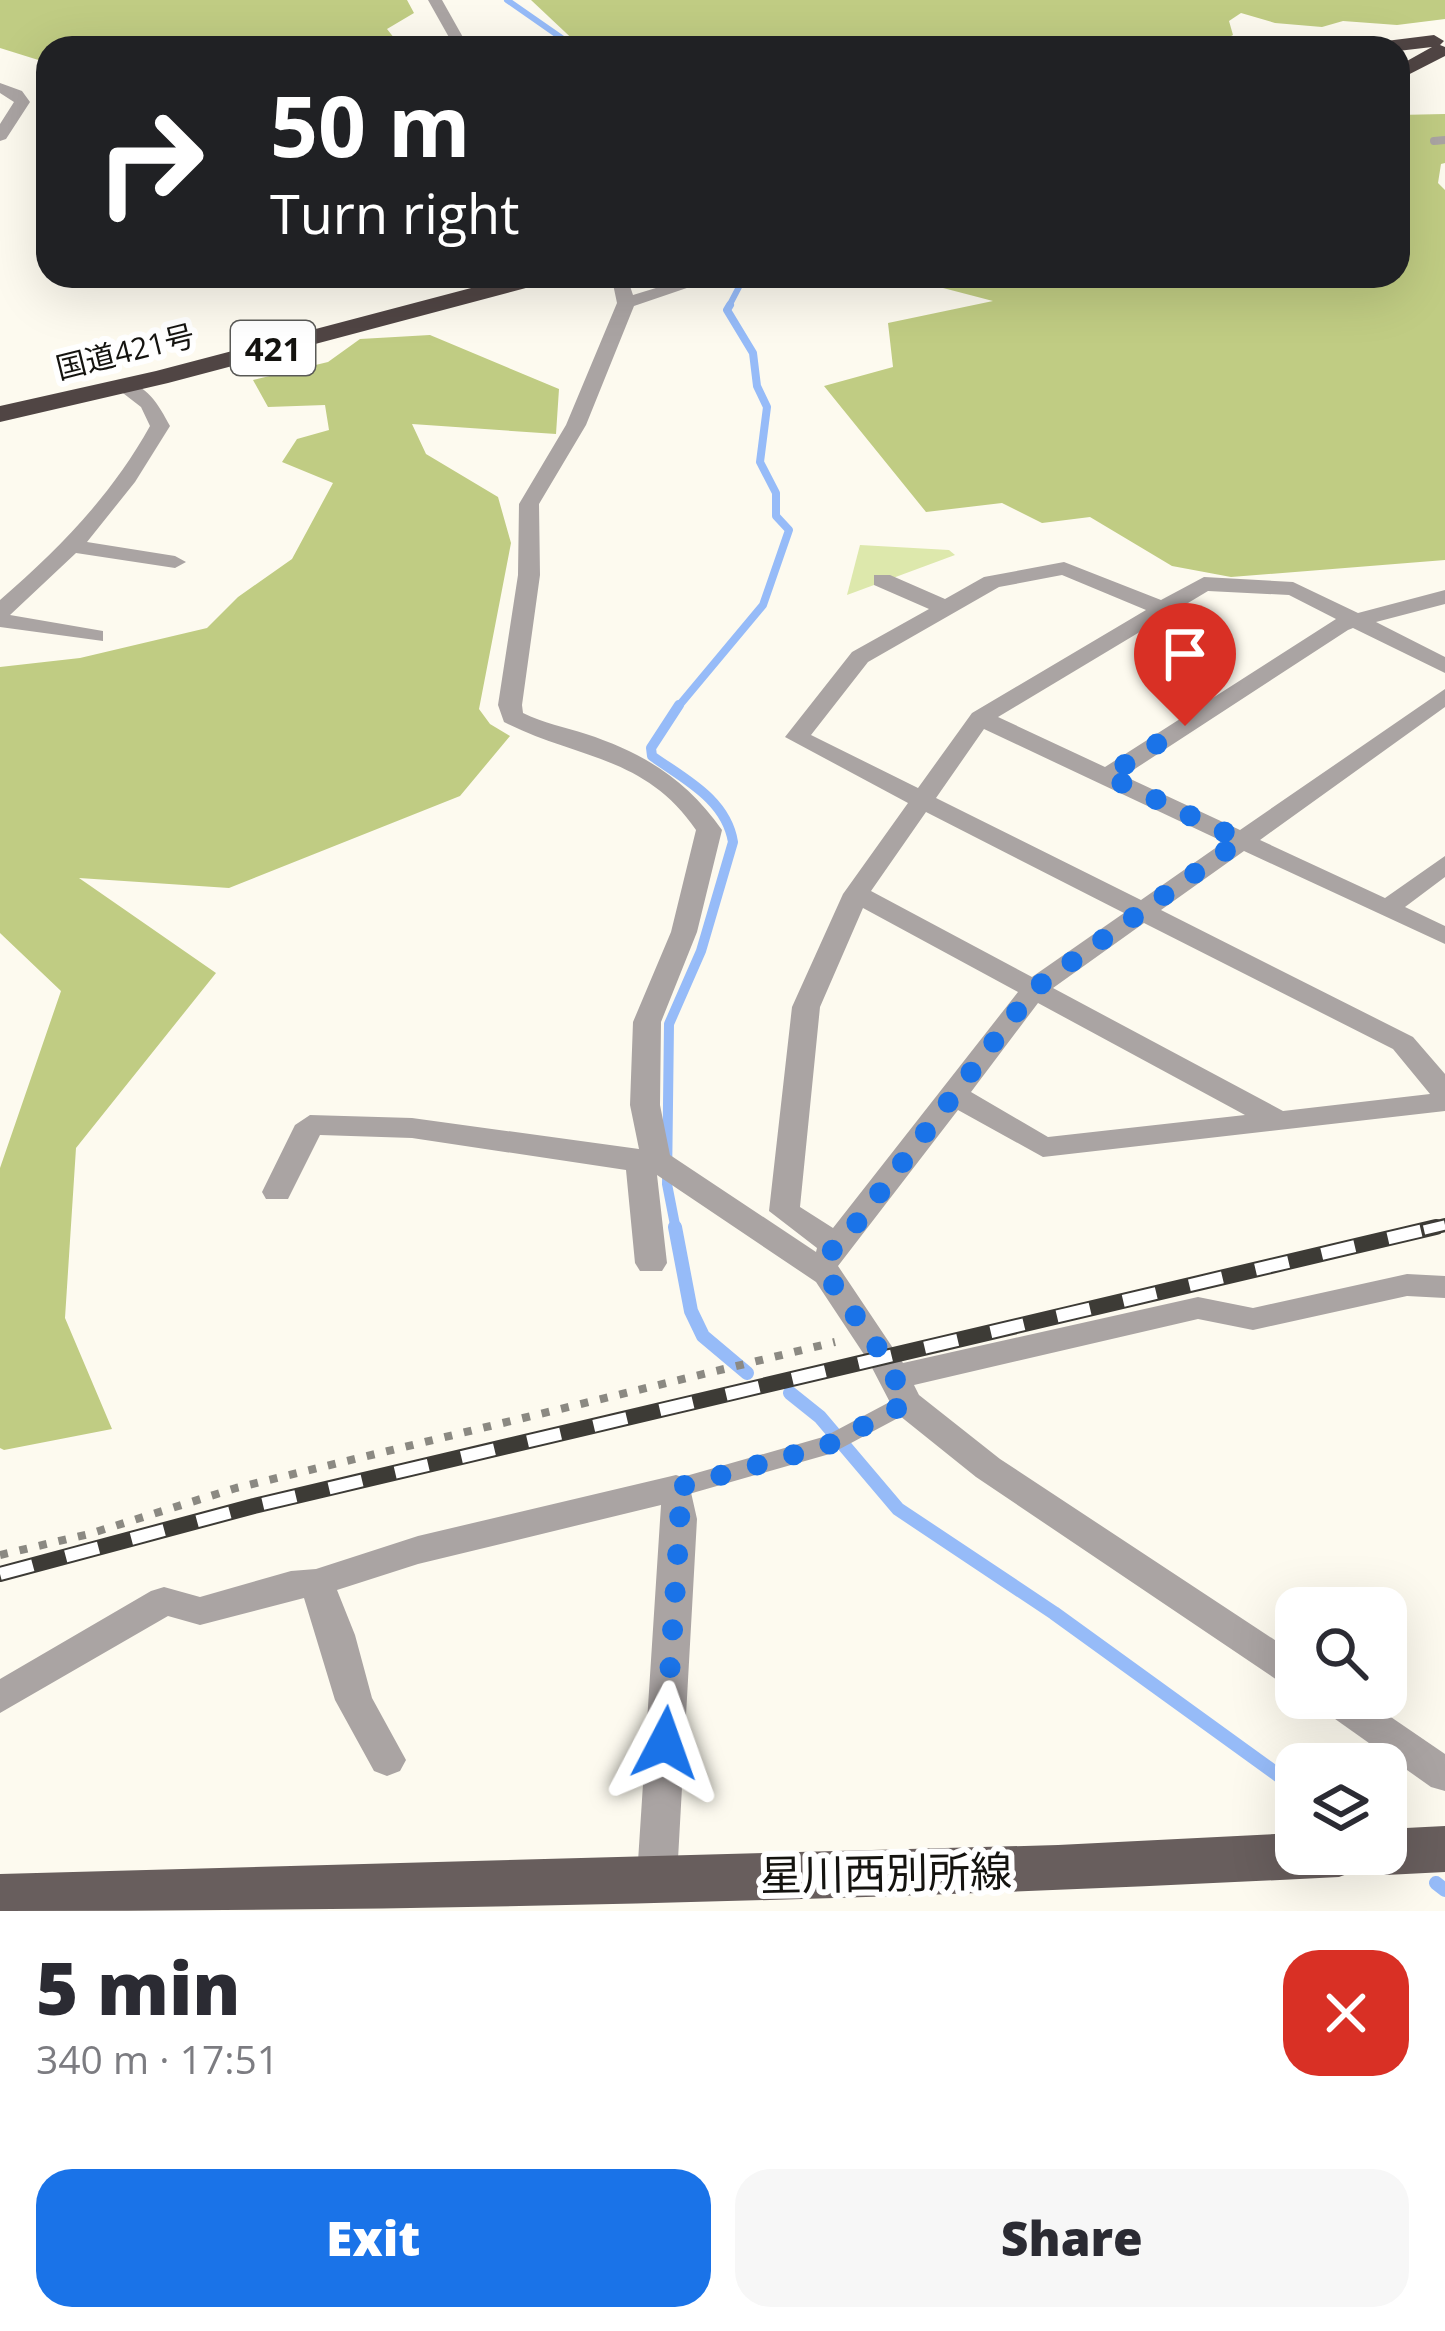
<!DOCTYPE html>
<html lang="en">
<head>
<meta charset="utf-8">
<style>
	body { margin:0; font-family:"Open Sans","Noto Sans JP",sans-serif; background:#f7f7f7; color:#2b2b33; height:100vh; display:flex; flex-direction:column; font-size:45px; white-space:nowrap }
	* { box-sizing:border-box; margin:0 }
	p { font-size:39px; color:#7c7c81 }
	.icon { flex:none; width:66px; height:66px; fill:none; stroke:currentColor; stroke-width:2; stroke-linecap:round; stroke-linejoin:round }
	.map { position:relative; height:1911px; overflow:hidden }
	.drawer { display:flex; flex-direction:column; background:#fff; flex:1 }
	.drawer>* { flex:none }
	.top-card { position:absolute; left:36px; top:36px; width:1374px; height:252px; border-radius:36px; box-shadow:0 12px 48px #0002; background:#202124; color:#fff; overflow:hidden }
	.controls { position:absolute; left:1275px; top:1587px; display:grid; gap:24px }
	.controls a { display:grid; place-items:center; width:132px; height:132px; border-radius:24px; background:#fff; box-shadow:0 12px 48px #0002; font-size:60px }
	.pin { position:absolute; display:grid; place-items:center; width:102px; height:102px; color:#fff; margin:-123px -51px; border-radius:50% 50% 50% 0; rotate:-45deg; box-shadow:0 0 12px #0007 }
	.pin .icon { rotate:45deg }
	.me { position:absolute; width:132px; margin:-66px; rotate:4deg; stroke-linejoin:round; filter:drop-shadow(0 0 9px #0008) }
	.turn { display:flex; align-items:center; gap:42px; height:252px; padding:0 36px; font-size:54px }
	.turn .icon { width:156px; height:156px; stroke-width:2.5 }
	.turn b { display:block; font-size:84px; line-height:102px }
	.round { display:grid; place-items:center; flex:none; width:126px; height:126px; border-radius:36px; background:#f7f7f7 }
	.overview { display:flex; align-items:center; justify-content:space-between; height:204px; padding:0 36px }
	h1 { font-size:72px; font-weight:800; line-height:90px }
	.cta { display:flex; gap:24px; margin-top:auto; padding:24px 36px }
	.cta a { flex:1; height:138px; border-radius:36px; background:#1a73e8; color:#fff; font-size:48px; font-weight:800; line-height:138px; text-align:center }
	.cta a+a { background:#f7f7f7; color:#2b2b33 }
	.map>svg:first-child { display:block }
</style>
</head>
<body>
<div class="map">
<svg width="1445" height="1911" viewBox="0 0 1445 1911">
	<rect width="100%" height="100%" fill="#fdfaef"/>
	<path fill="#dde8ac" d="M860,545L949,550L955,555L847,595Z"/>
	<g fill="#c0cc83">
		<path d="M0,0H407L414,13L387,29L402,48H48V63L0,48Z"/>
		<path d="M531,0H1445V19L1397,25L1343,21L1322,27L1275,23L1241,13L1229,21L1233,35L1208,48H582Z"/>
		<path d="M1445,114V163L1441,164L1438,183L1445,190V560L1231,577L1172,566L1090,517L1042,523L1002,503L926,512L824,386L893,367L888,323L993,301L897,276H1398V115Z"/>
		<path d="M430,335L559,389L556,434L412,424L426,454L498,497L511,543L479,709L490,724L510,736L460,796L229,888L79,878L216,973L76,1148L65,1318L112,1429L4,1450L0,1448V1168L61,991L0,933V667L80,658L207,628L238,597L292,559L333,483L282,462L297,439L329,430L325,405L268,407L253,380L328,362L360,339Z"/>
	</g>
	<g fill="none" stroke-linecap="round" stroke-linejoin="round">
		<g stroke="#96bbf8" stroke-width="6">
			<path d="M507,0L576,48"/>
			<path d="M728,308L740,285L753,276"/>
		</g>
		<path stroke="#96bbf8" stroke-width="8" d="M677,708L763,605L789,530L776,516V493L760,462L767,407L757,386L753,353L727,310L730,305"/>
		<path stroke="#96bbf8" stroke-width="10" d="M676,1230L667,1184L669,1024L701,951L733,842C726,799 684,779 652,756L651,748L679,705"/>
		<g stroke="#96bbf8" stroke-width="14">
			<path d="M675,1227L691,1311L703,1336L747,1373"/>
			<path d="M790,1393L820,1417L898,1509L1054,1613L1296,1788"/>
			<path d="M1436,1883L1445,1890"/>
		</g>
		<path stroke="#8b8982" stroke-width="8" stroke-dasharray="8 12" stroke-linecap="butt" d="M0,1555L89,1534L236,1488L835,1342"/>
		<path stroke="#aaa4a3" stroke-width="8" d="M1434,141L1445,140"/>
		<path stroke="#aaa4a3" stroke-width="18" d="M677,1488L828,1445L907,1403"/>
		<g fill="#aaa4a3" fill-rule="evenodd">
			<path d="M428,0H442L469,48H455Z"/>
			<path d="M0,83L22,91L30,102L6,139L0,141V124L14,102L0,93Z"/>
			<path d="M695,276H722L634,306L586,425L539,504L540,575L522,705L523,713C543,723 565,727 586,734C644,753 687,780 722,830L697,932L661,1022L660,1105L670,1155L816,1252L817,1248L769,1211L792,1007L843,894L908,803L785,737L852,652L929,609L874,585V575H890L945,599L984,577L1064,562L1161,600L1204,577L1293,582L1358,613L1445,590V604L1376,622L1445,657V673L1353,628L1348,630L1124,776L1240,830L1445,689V707L1260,840L1385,898L1445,856V877L1405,907L1445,926V944L1244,851L1161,910L1413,1037L1445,1074V1111L1043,1157L958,1110L838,1266L903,1363L1198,1297L1253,1308L1407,1274L1445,1276V1298L1407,1296L1253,1330L1198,1319L914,1385L919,1395L1000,1459L1296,1654V1688L1283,1684L976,1477L895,1412L869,1362L816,1282L657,1175L667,1263L662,1271H640L635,1263L626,1170L412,1138L320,1135L288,1199H266L262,1192L295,1125L310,1115L412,1118L639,1149L630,1105L633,1022L671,932L696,830C645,755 576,759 504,722L498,705L518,575L519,504L566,425L617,303L613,284L628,280L633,295ZM1062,575L1146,610L972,713L918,788L811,735L868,662L999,587ZM1208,591L1289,595L1336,619L1105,767L998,717ZM984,729L1224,842L1141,900L936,798ZM926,812L1124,913L1032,977L871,891ZM863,908L1018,992L833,1228L800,1207L820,1007ZM1144,923L1393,1049L1430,1094L1283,1111L1053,988ZM1038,1003L1245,1115L1048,1137L971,1092Z"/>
			<path d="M119,382C145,380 159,405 170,426L135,482L87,542L175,556L186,562L175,568L76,553L10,615L103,631V641L0,627V600C59,549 111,496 150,426L141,407L119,390Z"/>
			<path d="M676,1475L688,1479L697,1519L677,1877L671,1889L657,1895L643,1889L637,1877L661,1505L418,1564L337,1590L355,1635L372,1698L406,1760L400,1771L387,1776L374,1771L335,1700L304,1598L200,1625L168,1616L0,1713V1679L151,1591L164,1587L200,1597L291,1571L316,1569L418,1536Z"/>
			<path d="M1315,1698H1363L1445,1754V1791L1431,1787L1321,1709Z"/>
		</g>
		<path fill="#685e5d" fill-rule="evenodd" d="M1445,1826V1872L1386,1875L1367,1868L1363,1859L1358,1870L1339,1877C893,1900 447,1911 0,1911V1874L1058,1845L1296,1833V1854H1386V1829Z"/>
		<g fill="#504544" fill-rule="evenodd">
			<path d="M1434,35L1444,41L1440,45L1445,47V56L1398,80V66L1432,47L1398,51L1368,48L1378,42Z"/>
			<path d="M517,276H556L552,281L168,383L0,422V406L156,371Z"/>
		</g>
		<defs>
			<path id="rail-far1" d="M1424,1230L1445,1225"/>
			<path id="rail" d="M0,1574L254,1506L1436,1227"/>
		</defs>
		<use href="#rail-far1" stroke="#3d3b36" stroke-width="14"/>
		<use href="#rail" stroke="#3d3b36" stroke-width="16"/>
		<use href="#rail-far1" stroke="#fff" stroke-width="9" stroke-dasharray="27" stroke-linecap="butt"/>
		<use href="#rail" stroke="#fff" stroke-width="12" stroke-dasharray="34" stroke-linecap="butt"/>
	</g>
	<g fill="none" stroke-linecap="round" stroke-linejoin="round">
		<path stroke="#1a73e8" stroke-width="21" stroke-dasharray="0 37.8" d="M665,1743L680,1519L676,1488L828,1445L907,1403L884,1357L826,1274L834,1244L853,1228L1034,989L1241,840L1107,776L1185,726"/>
	</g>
	<g text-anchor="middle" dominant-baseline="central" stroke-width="12" stroke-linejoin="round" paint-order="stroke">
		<g font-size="30" fill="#14130f" stroke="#fff">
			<text transform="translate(125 351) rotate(-14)">国道421号</text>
		</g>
		<rect fill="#fff" stroke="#5a5a57" stroke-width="3" x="231" y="321" width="84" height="54" rx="9"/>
		<g font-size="33" font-weight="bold" fill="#14130f">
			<text x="273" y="348">421</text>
		</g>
		<g font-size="42" fill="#14130f" stroke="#fff">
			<text transform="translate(886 1872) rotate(-1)">星川西別所線</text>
		</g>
	</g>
</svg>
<div class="controls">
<a><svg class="icon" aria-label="search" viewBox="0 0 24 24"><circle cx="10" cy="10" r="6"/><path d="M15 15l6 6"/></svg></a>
<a><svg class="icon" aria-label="layers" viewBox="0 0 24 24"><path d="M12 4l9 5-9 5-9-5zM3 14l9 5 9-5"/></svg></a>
</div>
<div class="pin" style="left:1185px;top:726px;background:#d93025"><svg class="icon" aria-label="arrive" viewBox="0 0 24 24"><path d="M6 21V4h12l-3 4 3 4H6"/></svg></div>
<svg class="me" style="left:665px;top:1743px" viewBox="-20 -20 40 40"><path d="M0-17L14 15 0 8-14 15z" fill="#1a73e8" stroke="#fff" stroke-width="4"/></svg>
<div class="top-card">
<div class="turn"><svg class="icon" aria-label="right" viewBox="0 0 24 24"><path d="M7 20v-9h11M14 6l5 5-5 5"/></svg><div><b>50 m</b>Turn right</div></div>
</div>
</div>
<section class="drawer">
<div class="overview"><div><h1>5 min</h1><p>340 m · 17:51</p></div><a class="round" style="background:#d93025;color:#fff"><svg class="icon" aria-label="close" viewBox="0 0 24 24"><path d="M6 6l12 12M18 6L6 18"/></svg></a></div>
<div class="cta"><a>Exit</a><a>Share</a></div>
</section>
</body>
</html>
